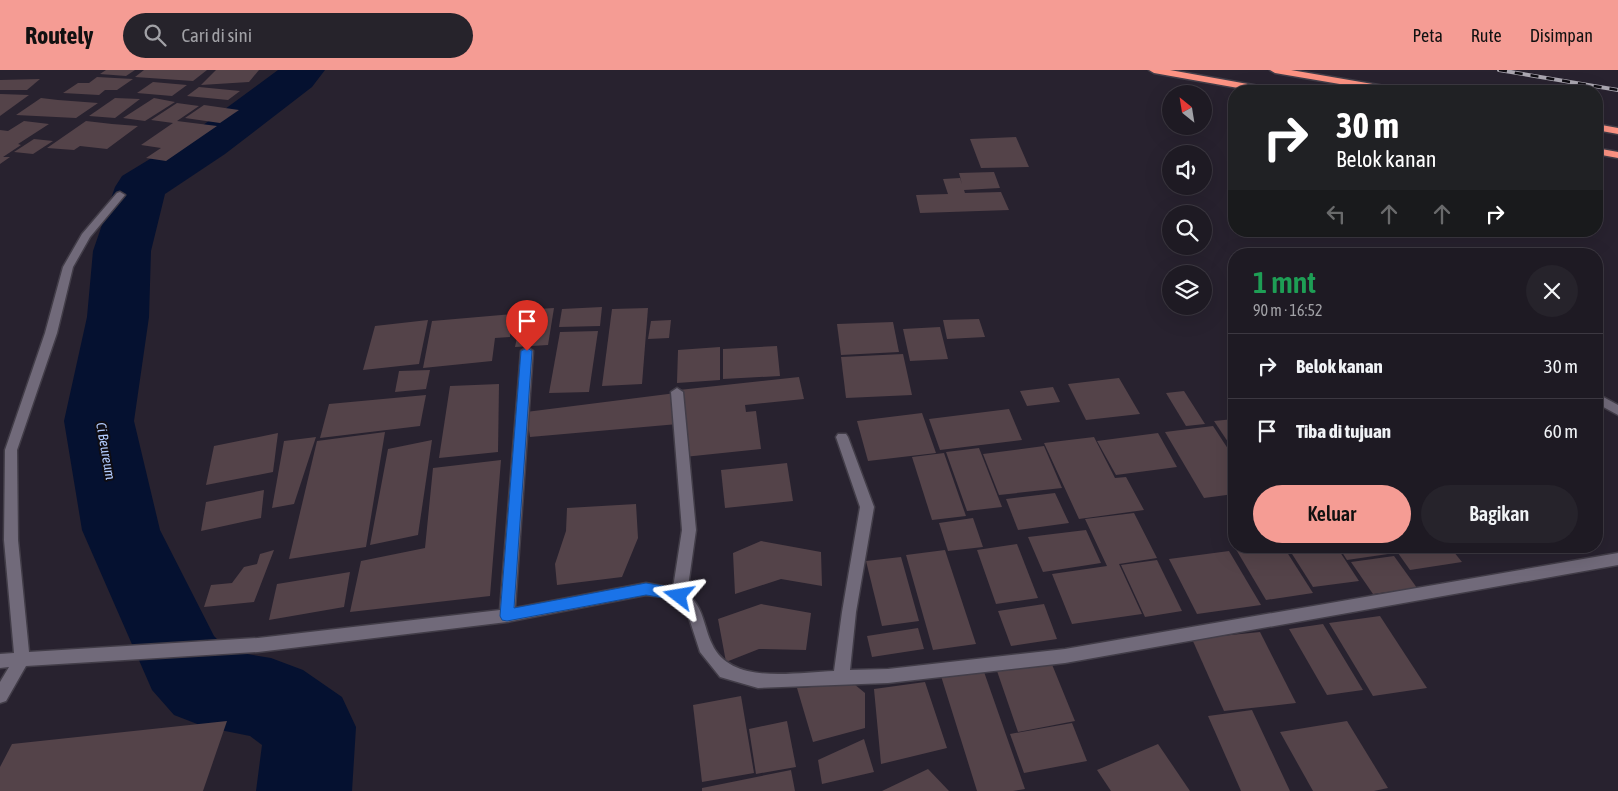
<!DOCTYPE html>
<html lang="id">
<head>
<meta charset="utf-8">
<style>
	body { margin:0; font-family:"Asap Condensed",sans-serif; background:#26232b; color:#f1f3f6; height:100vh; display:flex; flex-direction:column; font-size:19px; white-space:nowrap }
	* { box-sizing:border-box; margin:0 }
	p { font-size:16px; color:#a1a1a6 }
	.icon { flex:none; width:28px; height:28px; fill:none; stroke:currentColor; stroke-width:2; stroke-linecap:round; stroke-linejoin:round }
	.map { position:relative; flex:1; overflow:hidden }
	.details { position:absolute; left:1228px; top:178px; width:375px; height:305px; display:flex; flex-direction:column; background:#1e1a23; border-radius:20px; box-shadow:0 5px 20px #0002,0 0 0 1px #3c3841 }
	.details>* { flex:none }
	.top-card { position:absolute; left:1228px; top:15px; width:375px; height:152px; border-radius:20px; box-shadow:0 5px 20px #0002,0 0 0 1px #3c3841; background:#202124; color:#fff; overflow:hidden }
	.needle { width:32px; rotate:330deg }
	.fabs { position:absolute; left:1162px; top:15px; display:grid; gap:10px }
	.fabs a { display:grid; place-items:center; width:50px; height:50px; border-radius:50%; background:#1e1a23; box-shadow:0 5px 20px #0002,0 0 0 1px #3c3841; font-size:25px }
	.pin { position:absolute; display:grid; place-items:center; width:42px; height:42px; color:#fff; margin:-51px -21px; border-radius:50% 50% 50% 0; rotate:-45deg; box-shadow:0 0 5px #0007 }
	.pin .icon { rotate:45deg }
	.me { position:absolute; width:55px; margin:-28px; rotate:284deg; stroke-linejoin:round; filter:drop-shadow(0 0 4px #0008) }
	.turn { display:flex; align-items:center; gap:18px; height:105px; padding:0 25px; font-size:22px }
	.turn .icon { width:65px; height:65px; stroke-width:2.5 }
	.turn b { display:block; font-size:35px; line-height:42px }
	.lanes { display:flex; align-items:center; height:48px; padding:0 25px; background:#0003; justify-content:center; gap:25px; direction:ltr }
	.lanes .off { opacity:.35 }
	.round { display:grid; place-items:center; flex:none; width:52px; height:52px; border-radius:26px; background:#26232b }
	.headline { display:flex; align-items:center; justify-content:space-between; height:85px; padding:0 25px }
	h1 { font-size:30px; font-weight:600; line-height:38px; color:#1e9e55 }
	.primary-button { display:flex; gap:10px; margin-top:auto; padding:10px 25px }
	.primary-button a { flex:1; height:58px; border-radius:30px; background:#f59c94; color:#111; font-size:20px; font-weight:600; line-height:58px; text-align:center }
	.primary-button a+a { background:#26232b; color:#f1f3f6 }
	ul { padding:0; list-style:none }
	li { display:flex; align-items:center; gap:15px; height:65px; padding:0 25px; border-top:1px solid #3c3841 }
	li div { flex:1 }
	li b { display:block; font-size:19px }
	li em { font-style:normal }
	header { display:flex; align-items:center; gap:30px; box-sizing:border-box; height:70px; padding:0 25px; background:#f59c94; color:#111 }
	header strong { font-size:24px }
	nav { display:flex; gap:28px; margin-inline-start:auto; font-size:18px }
	.search { width:350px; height:45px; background:#26232b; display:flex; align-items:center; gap:12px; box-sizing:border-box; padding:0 18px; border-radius:28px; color:#a1a1a6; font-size:19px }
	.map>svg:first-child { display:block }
</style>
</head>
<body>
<header>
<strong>Routely</strong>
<div class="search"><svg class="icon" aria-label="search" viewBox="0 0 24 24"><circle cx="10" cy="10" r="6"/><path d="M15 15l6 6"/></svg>Cari di sini</div>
<nav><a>Peta</a><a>Rute</a><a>Disimpan</a></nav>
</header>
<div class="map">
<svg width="1618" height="721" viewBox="0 0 1618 721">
	<rect width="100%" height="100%" fill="#28222f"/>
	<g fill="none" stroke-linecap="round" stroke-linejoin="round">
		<path fill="#051130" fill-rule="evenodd" d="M278,0H325L312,17L225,84L165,124L151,181L149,247L134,351L160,460L214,566L229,581L271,588L303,600L342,627L356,657L352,721H256L262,675L250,666L205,657L174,645L152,620L82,460L64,351L87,247L93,181L115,117L122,106L191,64Z"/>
	</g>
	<g fill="#544349">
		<path d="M106,0H135L126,6L100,4Z"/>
		<path d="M144,0H207L193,11L135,7Z"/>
		<path d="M216,0H259L249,12L201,15Z"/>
		<path d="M97,7L133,9L117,20H105L99,25L63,23L78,13H89Z"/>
		<path d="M40,9L27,20H0V10Z"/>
		<path d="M153,12L187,15L172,26L137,23Z"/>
		<path d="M199,17L240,21L228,30L187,26Z"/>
		<path d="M0,24L29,25L0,46Z"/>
		<path d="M41,28L58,30L98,33L76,48L16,45Z"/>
		<path d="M115,28L140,29L115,48L89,46Z"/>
		<path d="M154,28L175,32L145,51L123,48Z"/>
		<path d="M177,33L199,36L177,51L217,56L166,91L146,88L161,78L141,75L173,53L151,50Z"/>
		<path d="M204,35L239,40L220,53L185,48Z"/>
		<path d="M24,51L49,54L18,74L21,75L3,87H10L0,94V60L8,61Z"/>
		<path d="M86,51L112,54L138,56L107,79L80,76L74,80L47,78Z"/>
		<path d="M1016,67L1029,97L981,98L970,69Z"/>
		<path d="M34,69L53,71L33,84L14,82Z"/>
		<path d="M994,102L1000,118L964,120L965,123L1001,122L1009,140L920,143L916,125L948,124L943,109L960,108L962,114L959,103Z"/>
		<path d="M602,237L600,256L559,257L562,239Z"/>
		<path d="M554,238L548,275L515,277L523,240Z"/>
		<path d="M648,238L642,314L602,316L612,239Z"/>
		<path d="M512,244L510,267L495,268L492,291L423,298L432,251Z"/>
		<path d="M979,249L985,267L947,269L943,250Z"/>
		<path d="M428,250L419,294L363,300L375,256Z"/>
		<path d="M671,250L669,268L648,269L651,251Z"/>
		<path d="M893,252L899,282L841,285L837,254Z"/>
		<path d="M940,257L948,289L910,291L903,259Z"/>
		<path d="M598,261L589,322L549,323L560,262Z"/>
		<path d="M777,276L780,306L723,309V279Z"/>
		<path d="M720,277V310L677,313L678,280Z"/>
		<path d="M903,284L912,325L846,328L841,287Z"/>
		<path d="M430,300L426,319L395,322L399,301Z"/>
		<path d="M799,307L804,329L745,335L746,342L756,341L761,379L684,387L679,320Z"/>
		<path d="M1119,308L1140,344L1086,350L1068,314Z"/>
		<path d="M499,314L498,382L439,388L450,316Z"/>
		<path d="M1053,317L1060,332L1027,336L1020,321Z"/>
		<path d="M1184,321L1205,354L1186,356L1166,323Z"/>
		<path d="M676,323L678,354L530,367L526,342Z"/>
		<path d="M426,325L420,356L320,368L329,334Z"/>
		<path d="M1009,339L1022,370L940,380L929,349Z"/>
		<path d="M922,343L936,383L868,391L857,351Z"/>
		<path d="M1234,349V381L1214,351Z"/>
		<path d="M1213,356L1234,388V424L1204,428L1165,362Z"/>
		<path d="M385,362L366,477L289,489L317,371Z"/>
		<path d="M278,363L273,402L206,415L214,376Z"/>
		<path d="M1158,363L1177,397L1116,405L1097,371Z"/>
		<path d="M316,367L294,434L272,438L284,371Z"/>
		<path d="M1094,367L1115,408L1126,407L1144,440L1079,449L1044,373Z"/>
		<path d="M432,370L418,465L370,475L388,379Z"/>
		<path d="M1044,376L1062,418L999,425L983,384Z"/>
		<path d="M979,378L1002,437L967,441L946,382Z"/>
		<path d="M944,383L966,446L932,450L912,387Z"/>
		<path d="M501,390L490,526L350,542L361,491L425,478L433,398Z"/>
		<path d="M787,393L793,431L725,438L721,400Z"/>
		<path d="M264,420L261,448L201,461L206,432Z"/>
		<path d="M1055,423L1069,453L1018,460L1006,429Z"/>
		<path d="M636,434L638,468L622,507L557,515L555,494L566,461L567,438Z"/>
		<path d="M1134,443L1157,488L1119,494L1142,544L1072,554L1052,504L1107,496L1085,449Z"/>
		<path d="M973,448L983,477L948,481L939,453Z"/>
		<path d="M1086,460L1101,493L1043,502L1028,467Z"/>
		<path d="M761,471L821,482L822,516L781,509L735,524L733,483Z"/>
		<path d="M1017,474L1038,528L996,534L977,480Z"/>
		<path d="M1234,476H1283L1313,523L1266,530Z"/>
		<path d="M1287,476H1336L1359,511L1313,517Z"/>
		<path d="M1338,476H1383L1388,484L1347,490Z"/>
		<path d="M1393,476H1449L1462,492L1410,500Z"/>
		<path d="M1450,476H1491V477L1456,483Z"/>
		<path d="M1497,476H1527L1530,480L1503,484Z"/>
		<path d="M274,480L254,532L204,537L211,515L232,513L244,497L257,494L260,484Z"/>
		<path d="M945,480L976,574L933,580L906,485Z"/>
		<path d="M1229,481L1261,535L1197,544L1169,489Z"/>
		<path d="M1394,486L1417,518L1373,524L1351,492Z"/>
		<path d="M901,487L919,551L882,556L866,491Z"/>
		<path d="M1157,490L1182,541L1145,547L1121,495Z"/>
		<path d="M350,502L344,537L269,550L277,514Z"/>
		<path d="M761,534L811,543L806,580L759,579L726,592L718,549Z"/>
		<path d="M1044,534L1057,569L1011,576L998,541Z"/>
		<path d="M1380,546L1427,618L1373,626L1329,553Z"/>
		<path d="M1323,554L1363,620L1327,625L1289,559Z"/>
		<path d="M918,558L924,579L872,587L867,566Z"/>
		<path d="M1260,562L1296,633L1224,641L1192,569Z"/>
		<path d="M1051,592L1075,651L1018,662L997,601Z"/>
		<path d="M983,599L1025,719L1013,721H977L941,606Z"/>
		<path d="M925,612L947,678L881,694L874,619Z"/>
		<path d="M854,614L865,623V658L813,672L797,618Z"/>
		<path d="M741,626L754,703L702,712L693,635Z"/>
		<path d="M1252,640L1290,721H1241L1208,646Z"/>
		<path d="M227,651L203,721H0V697L12,674Z"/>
		<path d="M787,651L796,697L756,704L749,659Z"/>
		<path d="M1347,651L1388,718L1374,721H1313L1280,662Z"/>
		<path d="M1072,653L1087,691L1024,703L1010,664Z"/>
		<path d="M864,669L874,702L822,714L818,690Z"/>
		<path d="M1158,674L1190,721H1111L1097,700Z"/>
		<path d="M928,699L949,721H882Z"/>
		<path d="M791,700L795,721H702V718Z"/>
	</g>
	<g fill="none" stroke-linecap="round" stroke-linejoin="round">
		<defs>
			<g id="street">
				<path d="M120,122L125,125L90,167L73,197L57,263L17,380L18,470L29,582L258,568L500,540L521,281L527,277L533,281L515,538L646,513L673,518L682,460L671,322L677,318L683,322L696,460L687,524C704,537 703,555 712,574C731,616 796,602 834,601L842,542L860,437L836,367L838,364H846L848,367L874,437L856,542L850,600L888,599L1065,579L1618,483V495L1065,593L888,613L758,618L720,607L700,582L688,545L683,537L674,530L664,527L646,525L507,552L258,582L26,596L6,631L0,633V612L9,597L0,598V584L14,583L4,470L5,380L45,263L63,197L82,164L117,123Z"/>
				<path d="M1596,323L1618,335V345L1596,333Z"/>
			</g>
			<g id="highway">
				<path d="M1149,0H1170L1270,18L1275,21H1255L1154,3Z"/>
				<path d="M1270,0H1291L1396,18L1401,21H1381L1275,3Z"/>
				<path d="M1596,54L1618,58V64L1596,60Z"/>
				<path d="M1596,78L1618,82V88L1596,84Z"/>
			</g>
		</defs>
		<use href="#street" stroke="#423d48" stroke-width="3"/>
		<use href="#highway" stroke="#423d48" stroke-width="3"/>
		<use href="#street" fill="#716a7a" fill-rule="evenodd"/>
		<use href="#highway" fill="#fd9383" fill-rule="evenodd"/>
		<defs>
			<path id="rail" d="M1499,0L1618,20"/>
		</defs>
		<use href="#rail" stroke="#aba7b1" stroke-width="4"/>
		<use href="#rail" stroke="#0f0d13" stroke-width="2.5" stroke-dasharray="8" stroke-linecap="butt"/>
	</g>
	<path fill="#1a73e8" stroke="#114b97" d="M527,278L532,281L514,538L646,513L664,516L684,522L686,526L684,530C678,532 655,526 646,525L507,551L502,550L500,546L521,281Z"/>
	<g text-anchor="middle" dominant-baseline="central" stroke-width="4" stroke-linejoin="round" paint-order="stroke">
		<g font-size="14" font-style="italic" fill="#b3ccfe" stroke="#0f0d13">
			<text transform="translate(106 381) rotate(80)">Ci Beureum</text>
		</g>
	</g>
</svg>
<div class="fabs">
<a><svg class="needle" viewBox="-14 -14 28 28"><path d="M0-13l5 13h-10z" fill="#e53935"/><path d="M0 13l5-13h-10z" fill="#a1a1a6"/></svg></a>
<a><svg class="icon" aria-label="sound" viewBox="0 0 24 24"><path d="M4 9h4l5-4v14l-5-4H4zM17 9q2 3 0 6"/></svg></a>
<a><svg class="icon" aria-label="search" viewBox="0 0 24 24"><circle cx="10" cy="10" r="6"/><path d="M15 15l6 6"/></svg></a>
<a><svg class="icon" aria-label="layers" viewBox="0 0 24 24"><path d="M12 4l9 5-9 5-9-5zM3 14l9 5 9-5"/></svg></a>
</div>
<div class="pin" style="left:527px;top:281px;background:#d93025"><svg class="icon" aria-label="arrive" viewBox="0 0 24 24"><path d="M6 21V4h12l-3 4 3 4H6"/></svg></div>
<svg class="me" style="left:679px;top:526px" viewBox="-20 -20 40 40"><path d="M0-17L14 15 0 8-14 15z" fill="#1a73e8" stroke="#fff" stroke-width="4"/></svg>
<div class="top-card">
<div class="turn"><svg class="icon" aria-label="right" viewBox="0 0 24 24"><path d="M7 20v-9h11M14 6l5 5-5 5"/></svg><div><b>30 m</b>Belok kanan</div></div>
<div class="lanes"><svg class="icon off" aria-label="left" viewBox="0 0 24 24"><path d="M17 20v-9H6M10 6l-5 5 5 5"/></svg><svg class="icon off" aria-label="ahead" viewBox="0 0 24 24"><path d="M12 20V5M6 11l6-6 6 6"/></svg><svg class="icon off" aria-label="ahead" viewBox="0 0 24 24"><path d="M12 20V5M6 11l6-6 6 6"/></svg><svg class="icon" aria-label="right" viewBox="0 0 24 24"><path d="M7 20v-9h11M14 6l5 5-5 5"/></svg></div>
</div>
<section class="details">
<div class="headline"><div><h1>1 mnt</h1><p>90 m · 16:52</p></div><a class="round"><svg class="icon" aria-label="close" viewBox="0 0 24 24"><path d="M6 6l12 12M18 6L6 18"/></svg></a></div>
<ul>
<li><svg class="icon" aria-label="right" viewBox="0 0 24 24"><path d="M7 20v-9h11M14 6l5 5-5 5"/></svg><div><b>Belok kanan</b></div><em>30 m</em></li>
<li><svg class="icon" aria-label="arrive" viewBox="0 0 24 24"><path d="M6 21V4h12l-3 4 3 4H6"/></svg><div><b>Tiba di tujuan</b></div><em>60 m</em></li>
</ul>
<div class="primary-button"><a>Keluar</a><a>Bagikan</a></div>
</section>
</div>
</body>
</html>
